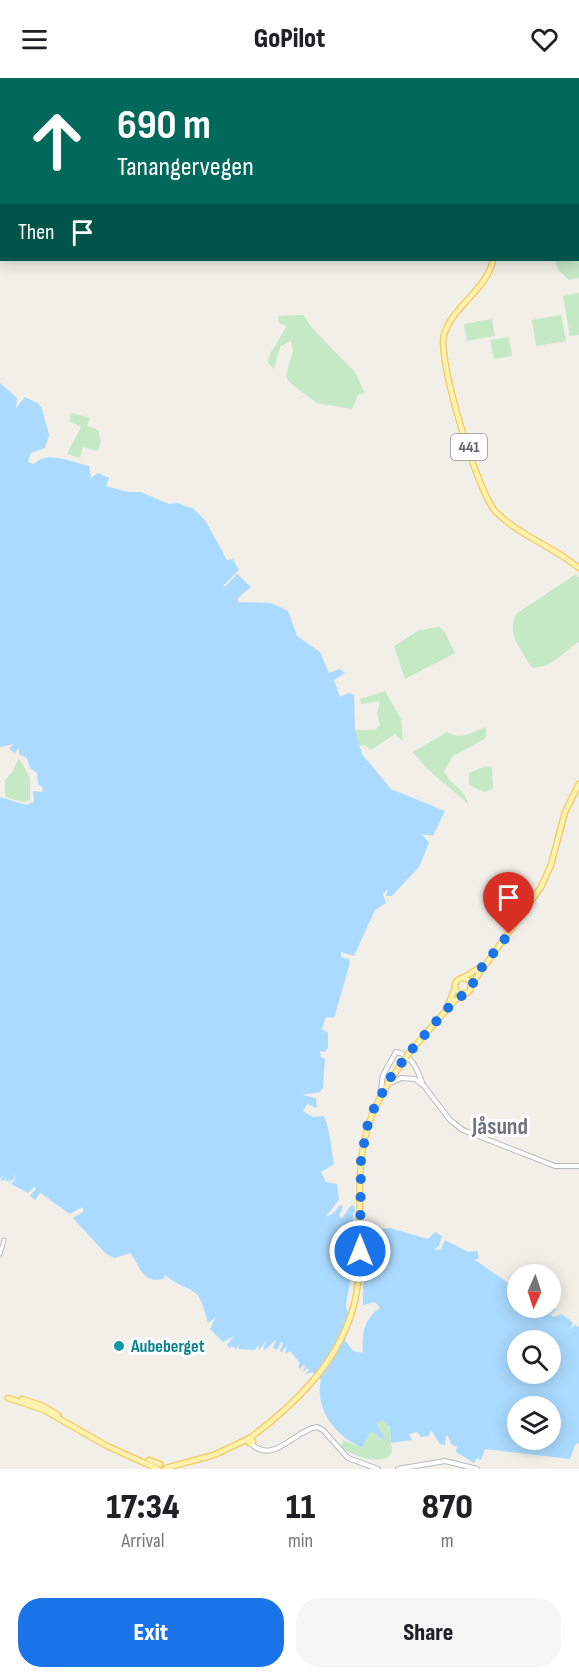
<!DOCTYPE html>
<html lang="en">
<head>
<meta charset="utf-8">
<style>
	body { margin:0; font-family:"Sofia Sans Condensed",sans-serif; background:#f6f6f6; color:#202124; height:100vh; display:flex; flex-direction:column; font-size:22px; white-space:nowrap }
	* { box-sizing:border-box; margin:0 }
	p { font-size:20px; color:#757577 }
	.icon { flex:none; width:33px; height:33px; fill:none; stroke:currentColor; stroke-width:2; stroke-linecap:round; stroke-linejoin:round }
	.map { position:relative; height:1391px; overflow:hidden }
	.sheet { display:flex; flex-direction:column; background:#fff; flex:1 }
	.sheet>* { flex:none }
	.guide { position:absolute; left:0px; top:0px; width:579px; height:183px; box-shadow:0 3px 15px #0003; background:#00695c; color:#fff; overflow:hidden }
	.needle { width:39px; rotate:183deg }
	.fabs { position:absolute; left:507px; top:1186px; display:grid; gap:12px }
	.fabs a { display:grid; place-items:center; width:54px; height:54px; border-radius:50%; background:#fff; box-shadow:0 3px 15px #0003; font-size:30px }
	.pin { position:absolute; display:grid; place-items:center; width:51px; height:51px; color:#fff; margin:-62px -26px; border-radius:50% 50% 50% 0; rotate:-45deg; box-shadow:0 0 6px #0007 }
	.pin .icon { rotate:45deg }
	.me { position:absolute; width:66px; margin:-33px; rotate:0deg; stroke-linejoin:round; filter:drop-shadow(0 0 4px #0008) }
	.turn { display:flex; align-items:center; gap:21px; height:126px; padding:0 18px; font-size:27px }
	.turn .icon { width:78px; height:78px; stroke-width:2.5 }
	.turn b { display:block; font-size:42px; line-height:51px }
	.then { display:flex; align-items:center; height:57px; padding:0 18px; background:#0003; gap:12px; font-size:22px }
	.eta { display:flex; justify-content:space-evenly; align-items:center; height:102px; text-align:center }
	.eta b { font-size:36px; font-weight:800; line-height:42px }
	.primary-button { display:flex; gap:12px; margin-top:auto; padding:12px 18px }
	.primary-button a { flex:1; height:69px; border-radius:24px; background:#1a73e8; color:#fff; font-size:24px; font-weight:800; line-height:69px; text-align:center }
	.primary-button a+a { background:#f6f6f6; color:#202124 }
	header { display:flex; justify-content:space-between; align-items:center; height:78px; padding:0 18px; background:#fff; font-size:27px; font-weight:800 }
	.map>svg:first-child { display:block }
</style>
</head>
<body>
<header><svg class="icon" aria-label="menu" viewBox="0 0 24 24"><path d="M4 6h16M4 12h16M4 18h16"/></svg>GoPilot<svg class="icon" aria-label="heart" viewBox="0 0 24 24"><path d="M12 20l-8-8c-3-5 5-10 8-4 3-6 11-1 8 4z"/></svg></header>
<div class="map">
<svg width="579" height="1391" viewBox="0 0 579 1391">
	<rect width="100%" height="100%" fill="#f1efe8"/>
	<g fill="#c5e8c5">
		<path d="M579,161V200L569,202L559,193L555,182H578Z"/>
		<path d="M579,215V257L570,258L563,218Z"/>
		<path d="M303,237L312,250L354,293L365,315L358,317L352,331L317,325L290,305L286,298L293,272L291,263L280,269L274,291L268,285L270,276L287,248L279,245L278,238Z"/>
		<path d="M561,237L566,263L536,268L532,242Z"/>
		<path d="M492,241L495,258L467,263L464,246Z"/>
		<path d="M509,259L512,278L494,281L490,262Z"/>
		<path d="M72,335L90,340L87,348L98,352L101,364L97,373L83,369L80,380L67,376L81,349L69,343Z"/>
		<path d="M576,496L579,500V564C564,572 550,593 531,589C520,569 507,559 516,536Z"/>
		<path d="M439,549L444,553L455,575L405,601L394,568L419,552Z"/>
		<path d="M385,613L401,641L403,663L395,656L371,672L364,667L359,668L355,652H375L380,647L377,636L380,623L361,626L360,621Z"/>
		<path d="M486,649V660L453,678L444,693C449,706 466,712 468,726C449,708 428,695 413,674L447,654C461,663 472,654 486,649Z"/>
		<path d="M19,680L30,700V722L23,724L5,719V702L13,693Z"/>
		<path d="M486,688L492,690L493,711L484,714L469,707V695Z"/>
		<path d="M378,1342L385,1343C391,1349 390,1356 391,1365C399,1391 358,1382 341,1369L343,1362L362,1370L370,1354L375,1355L382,1362L385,1360L376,1345Z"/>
	</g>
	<path fill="#aadaff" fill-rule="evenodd" d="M0,305L17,320L16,330L25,319L39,326L42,331L49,357L45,370L31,375L28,384L34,386C47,372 72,384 89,388L91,400L98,395L109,400L106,408L128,414H141L169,426L177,425L194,431L205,442L227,482L233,481L239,492L222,509L227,507L237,496L251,509L238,520V524L271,525L288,533L297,558L320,574L329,595L340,591L345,595L334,602L340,619L348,615L354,617L355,652L362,676L391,711L445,733L433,758L422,756L429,765L419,789L392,818H386L388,811L383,816L386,825L375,832L354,878L341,874V879L349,881L350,885L334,940L326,939L322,951L328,955V970L325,974L320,973L321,979L325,981L323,1010L320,1014L302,1017L316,1020L317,1030L307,1026L303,1033L313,1039L324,1038C330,1051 331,1071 334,1086L321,1094L326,1104L337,1106L339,1121L326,1139L334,1135L340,1127L343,1128L339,1138L342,1140L351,1127L355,1129V1186L346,1226L352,1243L345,1262L353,1273L363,1275C362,1256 363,1242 380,1230L375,1224L363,1227V1162L377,1152L390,1150L428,1161L435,1154L442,1158L439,1168L434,1171L440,1172L445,1162L468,1174L477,1173L479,1180L475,1182L517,1211L518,1230L549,1231L552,1229L557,1232L550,1236L553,1239L562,1236L573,1245L569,1252L575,1247L579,1249V1365L575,1367L570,1381L485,1371L481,1382L477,1380L474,1385L456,1374L457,1369L451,1366L448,1358H446L445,1367L440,1366L431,1352L429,1358L421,1359L417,1354L409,1356L412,1362L391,1365L390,1349L382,1342L376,1345L385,1360L383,1362L375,1355L370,1354L362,1370C336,1358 314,1332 321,1301L312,1294L305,1297L309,1292L307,1290L303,1294L305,1288L303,1287L300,1291L298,1289L300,1285L290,1273L285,1276L287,1267L282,1274L280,1273L283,1265L281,1264L277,1272L273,1270L276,1262L265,1272L263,1270L267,1262L259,1272L258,1266L255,1272L238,1271L239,1266L236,1271L232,1268L230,1270L227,1267L234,1258L223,1264L210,1251L216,1239L208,1245C198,1202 193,1219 165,1197L164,1201C140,1206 141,1187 130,1175L115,1180L106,1176L73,1140L84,1133L82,1129L70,1136L40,1115L35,1122L30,1118L36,1111L34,1109L28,1115L11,1106L16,1100L13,1096L15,1100L8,1105L10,1100L6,1104V1098L4,1103L1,1102L3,1097L0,1101V719L26,727L34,724L33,713L42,714L43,710L38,706L37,695L30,690L27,680L19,676V669L15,675L9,671L14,666L0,669ZM518,1263H550V1296H518ZM518,1329H550V1362H518Z"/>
	<path fill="#f1efe8" d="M353,1134H359V1149L357,1197L349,1226L352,1230L350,1238L346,1229L353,1184Z"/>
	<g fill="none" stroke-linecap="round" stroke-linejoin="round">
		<defs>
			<g id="tertiary">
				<path d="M480,0L481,2"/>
				<path d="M578,74H579"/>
				<path d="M0,1176L4,1162"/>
			</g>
			<g id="secondary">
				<path d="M578,146H579"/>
				<path d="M388,1006L401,1000L415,1001L424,1008L450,1042L463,1052L555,1088H579"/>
				<path d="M380,1019L383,997L396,974C412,976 418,993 423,1007"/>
				<path d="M250,1365C274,1388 294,1352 317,1349L323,1352L348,1380L378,1391"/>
				<path d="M398,1391L445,1383L477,1391"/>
			</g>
			<g id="primary">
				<path d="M460,0V2"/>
				<path d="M493,182C487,212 453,227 444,257C437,281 478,416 496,434C519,457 553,469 579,490"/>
				<path d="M463,900L479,890"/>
				<circle cx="463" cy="908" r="8"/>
				<path d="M471,907L541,809L551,787L565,734L579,706"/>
				<path d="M448,927L455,910"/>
				<path d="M408,976L455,922L464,916"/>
				<path d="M8,1320L44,1332L107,1368L158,1391"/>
				<path d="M22,1321L43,1328L58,1337"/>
				<path d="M250,1360C294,1327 335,1288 352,1234C368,1180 354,1124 363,1070C368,1036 385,1007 406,980"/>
				<path d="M248,1361L251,1360L253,1364L249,1365Z"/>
				<path d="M149,1382L160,1386"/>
				<path d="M166,1390L214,1377L248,1361"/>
			</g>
		</defs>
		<use href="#tertiary" stroke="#b5b8bc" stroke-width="5"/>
		<use href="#secondary" stroke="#b6babf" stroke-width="6"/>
		<use href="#primary" stroke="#f2c960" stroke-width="7"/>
		<use href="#tertiary" stroke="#fff" stroke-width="3"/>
		<use href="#secondary" stroke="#fff" stroke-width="4"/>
		<use href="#primary" stroke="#fff2af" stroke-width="4.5"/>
		<defs>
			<path id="primary-bridge" d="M406,980L408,976"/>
		</defs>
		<use href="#primary-bridge" stroke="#f2c960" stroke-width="7" stroke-linecap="butt"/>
		<use href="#primary-bridge" stroke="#fff2af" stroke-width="4.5"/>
	</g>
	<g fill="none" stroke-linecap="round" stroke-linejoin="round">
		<path stroke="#1a73e8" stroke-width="10" stroke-dasharray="0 18" d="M360,1173L361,1082L367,1049L375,1028L391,999L408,976L455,922L468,914L482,889L509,856"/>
	</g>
	<circle fill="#0f9aa8" stroke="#fff" stroke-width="2" cx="119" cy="1268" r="6"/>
	<g text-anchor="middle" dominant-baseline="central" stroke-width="6" stroke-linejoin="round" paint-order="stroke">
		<rect fill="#fff" stroke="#8f9295" stroke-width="1.5" x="451" y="356" width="36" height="26" rx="4.5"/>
		<g font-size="16" font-weight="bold" fill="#5f6368">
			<text x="469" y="369">441</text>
		</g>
		<g font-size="18" font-weight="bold" fill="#0d838f" stroke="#fff" text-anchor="start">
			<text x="131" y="1268">Aubeberget</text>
		</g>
		<g font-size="24" font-weight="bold" fill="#70757a" stroke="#fff">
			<text x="500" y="1048">Jåsund</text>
		</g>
	</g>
</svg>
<div class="fabs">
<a><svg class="needle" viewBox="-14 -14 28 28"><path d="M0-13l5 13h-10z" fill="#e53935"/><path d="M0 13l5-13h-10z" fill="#757577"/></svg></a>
<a><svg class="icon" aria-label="search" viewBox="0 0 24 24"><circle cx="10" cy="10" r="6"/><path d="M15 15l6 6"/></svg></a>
<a><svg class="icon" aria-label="layers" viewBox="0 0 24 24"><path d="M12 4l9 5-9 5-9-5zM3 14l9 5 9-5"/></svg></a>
</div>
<div class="pin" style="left:509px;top:856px;background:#d93025"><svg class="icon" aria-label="arrive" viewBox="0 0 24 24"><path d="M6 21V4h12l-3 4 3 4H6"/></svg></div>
<svg class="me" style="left:360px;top:1173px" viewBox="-20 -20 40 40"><circle r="17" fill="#1a73e8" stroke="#fff" stroke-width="3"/><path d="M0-11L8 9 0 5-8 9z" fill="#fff"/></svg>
<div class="guide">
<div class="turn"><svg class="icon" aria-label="ahead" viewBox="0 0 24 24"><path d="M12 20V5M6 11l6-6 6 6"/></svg><div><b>690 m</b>Tanangervegen</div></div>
<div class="then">Then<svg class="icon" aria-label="arrive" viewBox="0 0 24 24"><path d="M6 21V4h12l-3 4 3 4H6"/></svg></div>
</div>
</div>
<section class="sheet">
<div class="eta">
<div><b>17:34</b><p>Arrival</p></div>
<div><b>11</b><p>min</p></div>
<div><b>870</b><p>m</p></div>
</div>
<div class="primary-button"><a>Exit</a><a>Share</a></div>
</section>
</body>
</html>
